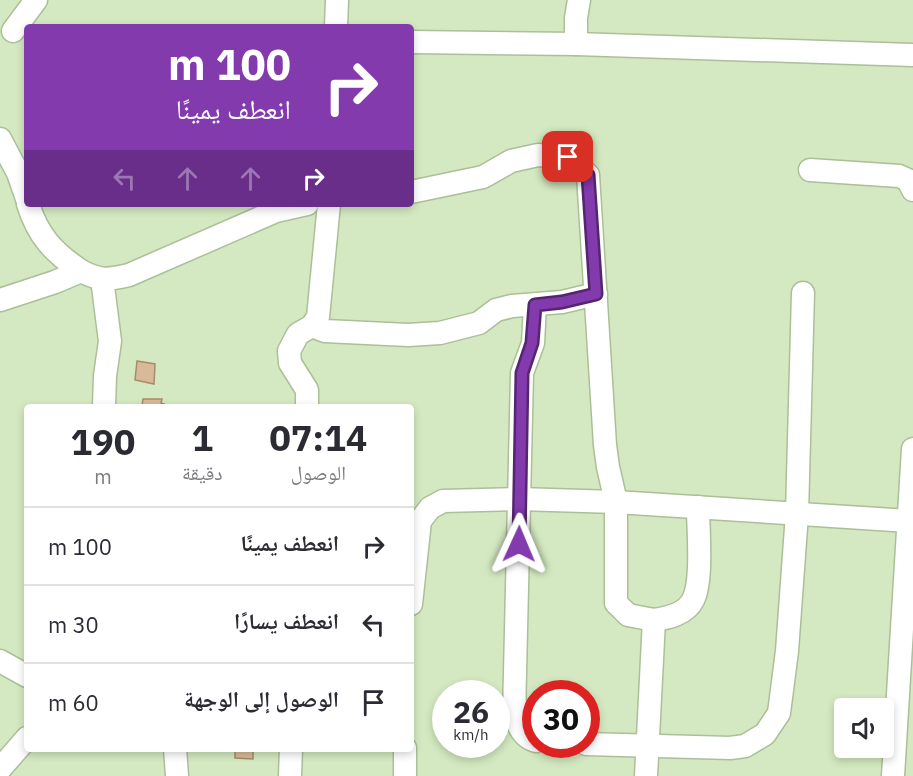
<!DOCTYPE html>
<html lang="ar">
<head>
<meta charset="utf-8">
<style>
	body { margin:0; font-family:"IBM Plex Sans","Noto Naskh Arabic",sans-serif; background:#f2f2f3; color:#2b2b33; direction:rtl; height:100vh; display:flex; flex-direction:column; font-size:22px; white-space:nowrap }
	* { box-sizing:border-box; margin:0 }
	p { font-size:20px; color:#7c7c81 }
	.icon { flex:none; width:33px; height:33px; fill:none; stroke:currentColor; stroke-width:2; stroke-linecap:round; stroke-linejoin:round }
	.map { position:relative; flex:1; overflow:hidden; direction:ltr }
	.drawer { position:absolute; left:24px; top:404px; width:390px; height:348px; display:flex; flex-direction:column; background:#fff; border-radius:6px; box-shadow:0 3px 9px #0003; direction:rtl }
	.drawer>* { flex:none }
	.top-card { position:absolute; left:24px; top:24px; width:390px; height:183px; border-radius:6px; box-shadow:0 3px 9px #0003; direction:rtl; background:#823aad; color:#fff; overflow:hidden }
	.tools { position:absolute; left:834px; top:698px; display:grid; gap:12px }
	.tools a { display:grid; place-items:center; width:60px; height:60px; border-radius:6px; background:#fff; box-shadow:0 3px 9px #0003; font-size:30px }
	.speed { position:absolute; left:432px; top:680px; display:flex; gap:12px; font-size:30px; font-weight:700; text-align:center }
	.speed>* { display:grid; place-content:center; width:78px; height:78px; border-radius:50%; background:#fff; box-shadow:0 3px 9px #0003; line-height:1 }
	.speed small { font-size:15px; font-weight:400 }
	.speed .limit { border:9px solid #d22; background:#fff; color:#111 }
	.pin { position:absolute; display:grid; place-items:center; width:51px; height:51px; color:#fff; margin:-26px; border-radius:12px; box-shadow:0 3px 9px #0006 }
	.me { position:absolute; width:66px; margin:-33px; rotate:1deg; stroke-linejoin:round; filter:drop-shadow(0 0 4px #0008) }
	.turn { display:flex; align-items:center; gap:21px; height:126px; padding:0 24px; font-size:27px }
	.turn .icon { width:78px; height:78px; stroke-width:2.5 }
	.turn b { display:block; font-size:42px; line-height:51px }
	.lanes { display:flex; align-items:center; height:57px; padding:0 24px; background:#0003; justify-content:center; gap:30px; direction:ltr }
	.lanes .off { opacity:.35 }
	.eta { display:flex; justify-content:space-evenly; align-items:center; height:102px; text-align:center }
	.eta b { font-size:36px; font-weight:700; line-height:42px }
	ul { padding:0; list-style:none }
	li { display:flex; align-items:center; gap:18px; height:78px; padding:0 24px; border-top:2px solid #e1e1e2 }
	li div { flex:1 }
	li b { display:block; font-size:22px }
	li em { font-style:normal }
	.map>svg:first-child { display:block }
</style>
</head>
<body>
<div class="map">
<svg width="913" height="776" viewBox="0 0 913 776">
	<rect width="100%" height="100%" fill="#d4e9c1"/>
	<g fill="#d8ba98" stroke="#a78b6a" stroke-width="1.5">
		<path d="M137,361L155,364L154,384L135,380Z"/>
		<path d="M143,399H162L161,403L169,406H142Z"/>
		<path d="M235,748H253V759L235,758Z"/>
	</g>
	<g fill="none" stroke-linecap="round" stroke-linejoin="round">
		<defs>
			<g id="minor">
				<path d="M336,27L337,0"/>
				<path d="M13,31L36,0"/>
				<path d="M411,42L576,44L913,55"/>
				<path d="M576,44V18L579,0"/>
				<path d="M0,139L18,173L27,199"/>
				<path d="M810,170L899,176L908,180L913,190"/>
				<path d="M411,192L483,177L511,161L538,155L568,157L588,175L605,445L608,467L616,502V603L628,615L654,620L646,776"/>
				<path d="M28,204C38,236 53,252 81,271"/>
				<path d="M102,279L110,341L105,376L104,406"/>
				<path d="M0,300L55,282L81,271C100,281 108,280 129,275L276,211L307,204"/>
				<path d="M535,305L533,343L522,373L515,673C515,695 509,733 536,741"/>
				<path d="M312,326L325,331L408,335L440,333L479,323L496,310L512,306L562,302L596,294"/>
				<path d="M307,406V390L290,363L289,351L298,334L312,326L318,317L329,204"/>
				<path d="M411,604L420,521L430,508L443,501L519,499L616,502L909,521"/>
				<path d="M654,620C668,618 686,614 693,600C703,581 698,529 698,507"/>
				<path d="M0,661L27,676"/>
				<path d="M586,744L730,748L745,746L765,734L779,713L787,651L797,514L803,293"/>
				<path d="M175,748L177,776"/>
				<path d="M0,769L27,738"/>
				<path d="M290,776L291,748"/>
				<path d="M405,776V748"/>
				<path d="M893,776L913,449"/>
			</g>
		</defs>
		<use href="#minor" stroke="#abbf99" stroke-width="25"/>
		<use href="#minor" stroke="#fff" stroke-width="22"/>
	</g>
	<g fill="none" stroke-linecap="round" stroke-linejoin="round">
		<defs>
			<path id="route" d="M519,544L522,373L532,343L535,305L562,302L596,294L588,175L568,157"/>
		</defs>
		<use href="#route" stroke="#542670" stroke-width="15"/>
		<use href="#route" stroke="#823aad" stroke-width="10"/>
	</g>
</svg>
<div class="tools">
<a><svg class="icon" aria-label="sound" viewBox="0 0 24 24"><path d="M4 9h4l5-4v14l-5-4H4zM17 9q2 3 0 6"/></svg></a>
</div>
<div class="speed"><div>26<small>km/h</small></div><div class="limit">30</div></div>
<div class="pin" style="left:568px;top:157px;background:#d93025"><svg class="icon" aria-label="arrive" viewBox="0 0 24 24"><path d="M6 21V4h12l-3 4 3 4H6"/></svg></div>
<svg class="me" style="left:519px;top:544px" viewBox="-20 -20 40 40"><path d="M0-17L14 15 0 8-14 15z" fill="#823aad" stroke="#fff" stroke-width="4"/></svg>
<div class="top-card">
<div class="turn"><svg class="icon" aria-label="right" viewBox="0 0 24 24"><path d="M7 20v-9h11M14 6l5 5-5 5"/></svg><div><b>100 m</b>انعطف يمينًا</div></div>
<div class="lanes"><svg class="icon off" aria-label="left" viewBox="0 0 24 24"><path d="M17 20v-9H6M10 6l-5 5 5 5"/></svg><svg class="icon off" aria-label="ahead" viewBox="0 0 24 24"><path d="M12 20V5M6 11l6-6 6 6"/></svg><svg class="icon off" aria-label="ahead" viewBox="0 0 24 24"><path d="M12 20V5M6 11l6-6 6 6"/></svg><svg class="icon" aria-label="right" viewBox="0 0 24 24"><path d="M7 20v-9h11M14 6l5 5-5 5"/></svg></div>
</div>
<section class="drawer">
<div class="eta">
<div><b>07:14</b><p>الوصول</p></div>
<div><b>1</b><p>دقيقة</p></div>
<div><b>190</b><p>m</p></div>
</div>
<ul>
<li><svg class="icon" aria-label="right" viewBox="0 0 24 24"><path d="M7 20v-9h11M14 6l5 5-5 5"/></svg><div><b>انعطف يمينًا</b></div><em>100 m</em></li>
<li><svg class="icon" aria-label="left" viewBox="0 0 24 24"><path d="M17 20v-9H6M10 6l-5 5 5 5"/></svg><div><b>انعطف يسارًا</b></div><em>30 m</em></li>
<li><svg class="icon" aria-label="arrive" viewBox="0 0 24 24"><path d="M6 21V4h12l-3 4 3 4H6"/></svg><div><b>الوصول إلى الوجهة</b></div><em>60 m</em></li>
</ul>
</section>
</div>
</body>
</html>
